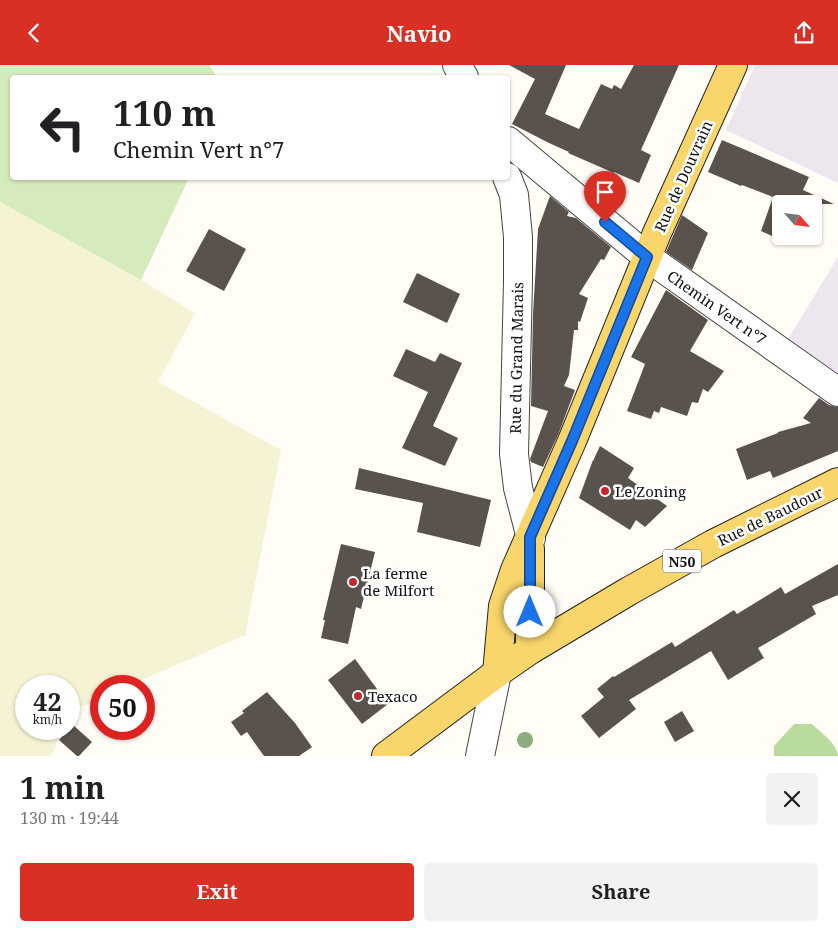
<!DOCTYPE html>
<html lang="en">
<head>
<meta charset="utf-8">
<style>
	body { margin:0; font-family:"Noto Serif",serif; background:#f2f2f2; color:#202124; height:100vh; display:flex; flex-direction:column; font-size:19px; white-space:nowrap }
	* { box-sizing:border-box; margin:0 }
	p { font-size:16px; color:#757577 }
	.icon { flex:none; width:28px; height:28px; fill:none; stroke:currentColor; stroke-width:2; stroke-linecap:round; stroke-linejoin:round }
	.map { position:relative; height:691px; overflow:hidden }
	.drawer { display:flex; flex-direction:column; background:#fff; flex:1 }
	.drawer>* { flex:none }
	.banner { position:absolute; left:10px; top:10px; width:500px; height:105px; border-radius:5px; box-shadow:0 1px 4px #0004; background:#fff; color:#202124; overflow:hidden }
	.needle { width:32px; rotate:118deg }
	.tools { position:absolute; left:772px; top:130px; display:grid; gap:10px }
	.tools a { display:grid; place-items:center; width:50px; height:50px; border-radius:5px; background:#fff; box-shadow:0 1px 4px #0004; font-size:25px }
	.speed { position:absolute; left:15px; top:610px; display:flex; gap:10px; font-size:25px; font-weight:700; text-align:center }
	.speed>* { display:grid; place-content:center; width:65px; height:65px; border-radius:50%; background:#fff; box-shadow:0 1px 4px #0004; line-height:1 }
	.speed small { font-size:12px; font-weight:400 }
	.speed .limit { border:8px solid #d22; background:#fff; color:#111 }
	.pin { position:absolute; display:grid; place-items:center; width:42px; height:42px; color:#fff; margin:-51px -21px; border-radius:50% 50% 50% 0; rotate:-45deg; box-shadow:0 0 5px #0007 }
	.pin .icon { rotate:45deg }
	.me { position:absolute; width:55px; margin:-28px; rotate:0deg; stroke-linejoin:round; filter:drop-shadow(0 0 4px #0008) }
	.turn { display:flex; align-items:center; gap:18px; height:105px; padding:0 20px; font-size:22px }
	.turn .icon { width:65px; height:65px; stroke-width:2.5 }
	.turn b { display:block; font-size:35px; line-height:42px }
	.round { display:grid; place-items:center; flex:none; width:52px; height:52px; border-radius:5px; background:#f2f2f2 }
	.head { display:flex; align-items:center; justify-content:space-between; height:85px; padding:0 20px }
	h1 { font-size:30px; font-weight:700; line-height:38px }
	.action { display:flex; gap:10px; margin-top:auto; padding:10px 20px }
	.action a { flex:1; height:58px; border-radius:5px; background:#d93025; color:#fff; font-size:20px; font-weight:700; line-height:58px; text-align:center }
	.action a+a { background:#f2f2f2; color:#202124 }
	header { display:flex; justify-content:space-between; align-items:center; height:65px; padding:0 20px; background:#d93025; color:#fff; font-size:22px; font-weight:700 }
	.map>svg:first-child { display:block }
</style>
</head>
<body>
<header><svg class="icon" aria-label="back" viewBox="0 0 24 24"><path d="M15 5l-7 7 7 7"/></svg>Navio<svg class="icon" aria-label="share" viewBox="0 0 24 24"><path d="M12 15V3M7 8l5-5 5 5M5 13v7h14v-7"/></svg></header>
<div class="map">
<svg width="838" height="691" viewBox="0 0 838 691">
	<rect width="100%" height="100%" fill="#fffdf5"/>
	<g fill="#eee6ef">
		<path d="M755,0H838V118L726,65Z"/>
		<path d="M838,192V311L788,274Z"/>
	</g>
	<path fill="#f6f3d4" d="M0,137L141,215L195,248L158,317L281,385L245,570L128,621H101V633L71,646L69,650V621H26V664H63L51,691H0Z"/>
	<path fill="#d5ebbd" d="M0,0H209L217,12H12V112L189,113L141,215L0,137Z"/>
	<path fill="#b9dc9c" d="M794,659H812C821,668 837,678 838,691H774V681Z"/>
	<g fill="#5a524d">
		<path d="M509,0H566L545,49L579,64L601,19L612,24L614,20L621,24L634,0H679L641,85L651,90L639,118L614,107V108L568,88L569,87L549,78L512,59L535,14Z"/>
		<path d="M722,75L809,112L803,125L834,139H781V171H783L781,175L761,166L773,132L742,120L741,121L708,107Z"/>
		<path d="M550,131L569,147L567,151L576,153L611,182L604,195L601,194L579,229L588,233L580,257L578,256V265H574L569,310L564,321L575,325L558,370L543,402L531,397L530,394L548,346L531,341L533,249L538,164Z"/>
		<path d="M682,150L708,168L692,205L666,187Z"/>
		<path d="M209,164L246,184L224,226L186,206Z"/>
		<path d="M417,208L460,229L447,258L403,237Z"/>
		<path d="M666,225L708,255L690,286L724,306L708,327L703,324L698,338L692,337L687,351L661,342L659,348L654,346L651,354L627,346L645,299L631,292Z"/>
		<path d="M406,284L435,297L440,288L462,298L433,361L458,373L445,401L402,383L428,327L393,311Z"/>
		<path d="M819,333L829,340L838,342V386L773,413L770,406L747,415L736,384L778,368V367L811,358L803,353Z"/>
		<path d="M600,381L634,403L628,413L667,441L645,462L636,455L630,465L579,433L593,395V396Z"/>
		<path d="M359,403L491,435L480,482L417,467L423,438L355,424Z"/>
		<path d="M341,479L375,487L361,544L356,542L348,579L321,573L325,555H323Z"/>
		<path d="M838,499V530L812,541L816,549L758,583L764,593L728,615L711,586L629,635L636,644L599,673L581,651L604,632L597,624L613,611L614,612L672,577L675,582L734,545L737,549L781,522L785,529Z"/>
		<path d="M355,594L388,639L362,659L328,615Z"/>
		<path d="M267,627L295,658L312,682L299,691H264L247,667L241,671L231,657L244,648L242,646Z"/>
		<path d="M682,646L694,666L675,677L664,657Z"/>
		<path d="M73,660L92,677L79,691H77L59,675Z"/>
	</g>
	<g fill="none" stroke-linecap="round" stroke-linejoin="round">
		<defs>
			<g id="minor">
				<path d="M457,0L464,12"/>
				<path d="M508,76L647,192L838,327"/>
				<path d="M507,112L514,130L518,172V216L514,389L518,423L531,473"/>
				<path d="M480,691L497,608"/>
			</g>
			<g id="major">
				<path d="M530,585V484"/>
				<path d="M497,608L503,541L515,505L572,376L657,168L733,0"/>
				<path d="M386,691L497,608L530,585L629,526L713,479L838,417"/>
			</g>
		</defs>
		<use href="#minor" stroke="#444" stroke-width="30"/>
		<use href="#major" stroke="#222" stroke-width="30"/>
		<use href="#minor" stroke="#fff" stroke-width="28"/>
		<use href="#major" stroke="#f9d66b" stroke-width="28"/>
	</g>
	<circle fill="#8dad7f" cx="525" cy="675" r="8"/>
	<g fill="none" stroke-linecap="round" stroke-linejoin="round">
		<defs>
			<path id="route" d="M530,547V472L572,376L647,192L605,157"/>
		</defs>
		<use href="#route" stroke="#114b97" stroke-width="12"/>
		<use href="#route" stroke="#1a73e8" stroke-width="9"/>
	</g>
	<g fill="#c4262e" stroke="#fff" stroke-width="2">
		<circle cx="605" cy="426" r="5"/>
		<circle cx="353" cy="517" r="5"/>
		<circle cx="358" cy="631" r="5"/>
	</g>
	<g text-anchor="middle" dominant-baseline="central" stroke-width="5" stroke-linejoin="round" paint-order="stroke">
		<rect fill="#fff" stroke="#585858" stroke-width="1" x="663" y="484.5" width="38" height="23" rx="4"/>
		<g font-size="14" font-weight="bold" fill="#111">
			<text x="682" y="496">N50</text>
		</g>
		<g font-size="15" fill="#111" stroke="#fff">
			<text transform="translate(683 111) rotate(-66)">Rue de Douvrain</text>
			<text transform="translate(717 242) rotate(35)">Chemin Vert n°7</text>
			<text transform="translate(516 293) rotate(-89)">Rue du Grand Marais</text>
			<text transform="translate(770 451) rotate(-26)">Rue de Baudour</text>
		</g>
		<g font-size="15" fill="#111" stroke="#fff" text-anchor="start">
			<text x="615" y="426">Le Zoning</text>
			<text x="363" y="508">La ferme<tspan x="363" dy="17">de Milfort</tspan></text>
			<text x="368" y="631">Texaco</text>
		</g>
	</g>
</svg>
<div class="tools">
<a><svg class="needle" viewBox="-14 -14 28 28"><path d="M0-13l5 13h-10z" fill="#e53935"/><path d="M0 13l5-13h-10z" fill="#757577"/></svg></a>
</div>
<div class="speed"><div>42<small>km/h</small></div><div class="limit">50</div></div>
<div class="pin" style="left:605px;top:157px;background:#d93025"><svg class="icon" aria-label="arrive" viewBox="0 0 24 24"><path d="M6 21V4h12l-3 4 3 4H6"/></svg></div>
<svg class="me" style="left:530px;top:547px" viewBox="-20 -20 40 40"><circle r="19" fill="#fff"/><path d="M0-13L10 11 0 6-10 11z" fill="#1a73e8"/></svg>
<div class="banner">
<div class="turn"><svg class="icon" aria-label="left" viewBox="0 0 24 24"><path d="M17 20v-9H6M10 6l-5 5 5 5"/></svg><div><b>110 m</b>Chemin Vert n°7</div></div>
</div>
</div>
<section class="drawer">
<div class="head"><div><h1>1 min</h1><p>130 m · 19:44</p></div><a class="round"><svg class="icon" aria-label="close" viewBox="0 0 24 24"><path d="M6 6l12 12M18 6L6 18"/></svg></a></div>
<div class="action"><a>Exit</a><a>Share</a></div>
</section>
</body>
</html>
